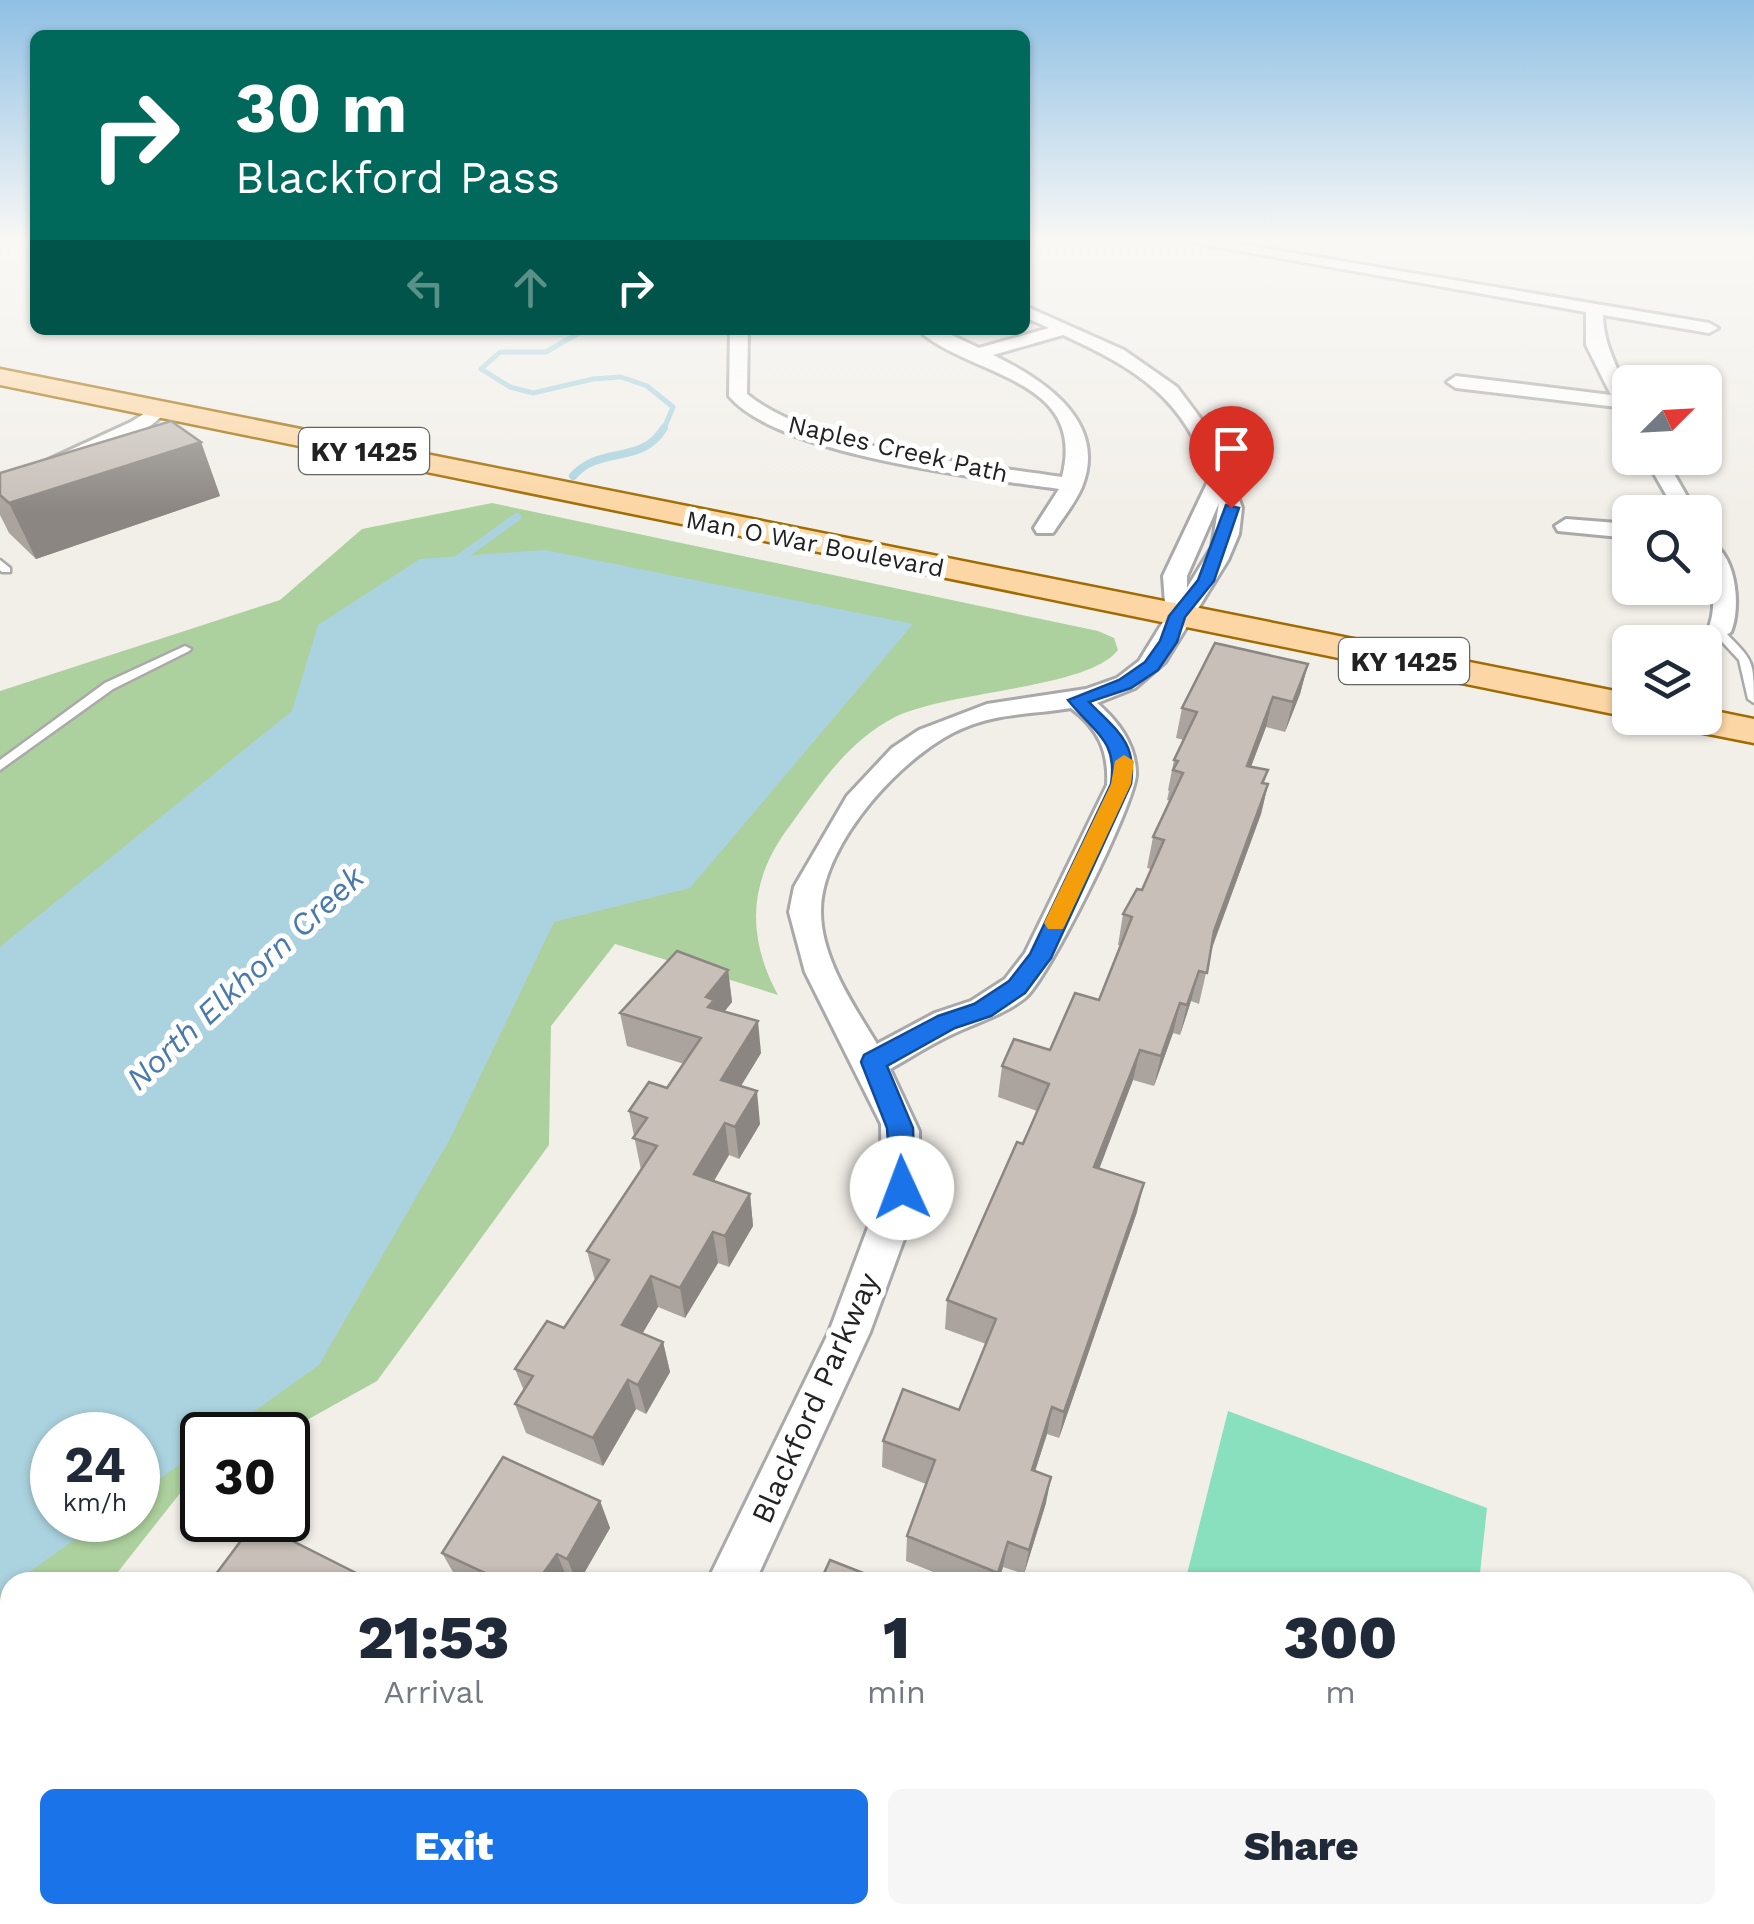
<!DOCTYPE html>
<html lang="en">
<head>
<meta charset="utf-8">
<style>
	body { margin:0; font-family:"Work Sans",sans-serif; background:#f6f6f7; color:#1f2937; height:100vh; display:flex; flex-direction:column; font-size:38px; white-space:nowrap }
	* { box-sizing:border-box; margin:0 }
	p { font-size:32px; color:#747a83 }
	.icon { flex:none; width:55px; height:55px; fill:none; stroke:currentColor; stroke-width:2; stroke-linecap:round; stroke-linejoin:round }
	.map { position:relative; flex:1; overflow:hidden }
	.side { position:absolute; left:0px; top:1572px; width:1755px; height:352px; display:flex; flex-direction:column; background:#fff; border-radius:30px 30px 0 0; box-shadow:0 2px 8px #0004 }
	.side>* { flex:none }
	.banner { position:absolute; left:30px; top:30px; width:1000px; height:305px; border-radius:15px; box-shadow:0 2px 8px #0004; background:#00695c; color:#fff; overflow:hidden }
	.needle { width:65px; rotate:66deg }
	.fabs { position:absolute; left:1612px; top:365px; display:grid; gap:20px }
	.fabs a { display:grid; place-items:center; width:110px; height:110px; border-radius:15px; background:#fff; box-shadow:0 2px 8px #0004; font-size:50px }
	.speed { position:absolute; left:30px; top:1412px; display:flex; gap:20px; font-size:50px; font-weight:700; text-align:center }
	.speed>* { display:grid; place-content:center; width:130px; height:130px; border-radius:50%; background:#fff; box-shadow:0 2px 8px #0004; line-height:1 }
	.speed small { font-size:25px; font-weight:400 }
	.speed .limit { border:5px solid #111; border-radius:15px; background:#fff; color:#111 }
	.pin { position:absolute; display:grid; place-items:center; width:85px; height:85px; color:#fff; margin:-102px -42px; border-radius:50% 50% 50% 0; rotate:-45deg; box-shadow:0 0 10px #0007 }
	.pin .icon { rotate:45deg }
	.me { position:absolute; width:110px; margin:-55px; rotate:358deg; stroke-linejoin:round; filter:drop-shadow(0 0 8px #0008) }
	.turn { display:flex; align-items:center; gap:35px; height:210px; padding:0 40px; font-size:45px }
	.turn .icon { width:130px; height:130px; stroke-width:2.5 }
	.turn b { display:block; font-size:70px; line-height:85px }
	.lanes { display:flex; align-items:center; height:95px; padding:0 40px; background:#0003; justify-content:center; gap:50px; direction:ltr }
	.lanes .off { opacity:.35 }
	.eta { display:flex; justify-content:space-evenly; align-items:center; height:170px; text-align:center }
	.eta b { font-size:60px; font-weight:800; line-height:70px }
	.cta { display:flex; gap:20px; margin-top:auto; padding:20px 40px }
	.cta a { flex:1; height:115px; border-radius:15px; background:#1a73e8; color:#fff; font-size:40px; font-weight:800; line-height:115px; text-align:center }
	.cta a+a { background:#f6f6f7; color:#1f2937 }
	.map>svg:first-child { display:block }
</style>
</head>
<body>
<div class="map">
<svg width="1754" height="1924" viewBox="0 0 1754 1924">
	<rect width="100%" height="100%" fill="#f2efe9"/>
	<path fill="#add19e" fill-rule="evenodd" d="M492,503L1098,631L1114,638L1118,650C1088,689 951,690 895,717C846,742 818,788 786,831C748,884 747,938 778,995L615,944L551,1026L549,1145L377,1381L280,1435H202V1478L185,1487L110,1582H10V1860L0,1863V691L280,600L362,529ZM52,1435H138V1520H52Z"/>
	<path fill="#88e0be" d="M1228,1411L1487,1508L1479,1582H1185Z"/>
	<path fill="#aad3df" d="M545,550L913,624L690,888L554,922L451,1137L319,1365L221,1435H202V1448L138,1495V1435H52V1520H102L0,1593V947L292,711L318,625L420,559Z"/>
	<g fill="none" stroke-linecap="round" stroke-linejoin="round">
		<path stroke="#aad3df" stroke-width="5" d="M603,330L582,331L546,352H500L481,369L510,387L533,393L593,379L621,377L647,386L673,407L663,431"/>
		<g stroke="#aad3df" stroke-width="8">
			<path d="M573,476C600,445 641,466 664,428"/>
			<path d="M450,565L517,517"/>
		</g>
		<defs>
			<g id="lane">
				<path d="M0,560L10,568V572H2L0,570Z"/>
				<path d="M1719,629L1723,630C1753,661 1754,658 1754,703L1748,699L1739,660L1713,632Z"/>
				<path d="M185,646L191,649L189,651L113,689L0,770V760L105,683Z"/>
			</g>
			<g id="street">
				<path d="M1190,242H1227L1709,323L1718,328L1709,333L1603,315C1604,358 1630,378 1630,419L1617,407L1456,388L1447,382L1456,376L1611,395L1586,345V312Z"/>
				<path d="M1025,306L1124,350L1177,387L1219,443L1242,508L1239,534L1228,560L1165,662L1135,688L1097,703C1118,721 1136,745 1136,774C1136,802 1048,980 1025,998C1003,1015 981,1021 957,1032C934,1042 913,1056 890,1069L919,1131V1198L870,1332L755,1582H707L829,1332L882,1190L881,1124L805,972L789,912L794,887L847,796L892,748L919,730L987,704L1086,689L1117,678L1139,661L1166,617L1163,576L1210,477C1185,398 1135,368 1063,335L993,355C1045,380 1108,422 1082,487C1076,502 1062,519 1053,533H1037L1034,528L1059,489C981,478 778,455 729,396L730,330H748L747,394C814,449 976,464 1062,477C1088,377 970,377 918,330H941L979,348L1049,328L1025,317ZM1219,503L1212,547L1187,588V576ZM1071,708C1098,728 1109,751 1107,785L1025,953L1005,979L971,1001L935,1013L877,1044C854,1006 821,958 821,912C820,844 906,750 966,727C999,713 1036,714 1071,708Z"/>
				<path d="M161,403L171,409L145,430L0,496V482L131,422Z"/>
				<path d="M1645,458H1665L1696,512H1676Z"/>
				<path d="M1566,519L1630,524V538L1558,531L1555,526Z"/>
				<path d="M1705,540C1736,548 1742,607 1731,632L1719,639L1707,632C1722,599 1705,574 1705,540Z"/>
				<path d="M85,1915H166L162,1924H81Z"/>
				<rect x="284" y="1915" width="56" height="9"/>
			</g>
			<g id="primary">
				<path d="M0,369L1630,694L1633,718L0,385Z"/>
				<path d="M1705,709L1754,719V743L1673,727L1667,718H1705Z"/>
			</g>
		</defs>
		<use href="#lane" stroke="#a9a9a9" stroke-width="5"/>
		<use href="#street" stroke="#a9a9a9" stroke-width="6"/>
		<use href="#primary" stroke="#a06b00" stroke-width="5"/>
		<use href="#lane" fill="#fff" fill-rule="evenodd"/>
		<use href="#street" fill="#fff" fill-rule="evenodd"/>
		<use href="#primary" fill="#fcd6a4" fill-rule="evenodd"/>
	</g>
	<g fill="#aba49e">
		<path d="M201,442L220,496L36,559L9,533L0,515V473Z"/>
		<path d="M1308,664L1300,694L1285,732L1266,727L1251,766L1268,770L1264,783L1268,784L1261,814L1211,951L1199,1004L1191,1001L1180,1035L1173,1033L1154,1086L1133,1080L1099,1168L1137,1212L1059,1438L1047,1434L1035,1471L1046,1503L1024,1574L1003,1567L998,1582H958L906,1561L907,1536L926,1484L882,1467L883,1441L959,1410L986,1344L945,1329L947,1300L1037,1111L998,1097L1002,1066L1050,1050L1099,1000L1121,946L1118,945L1123,914L1142,890L1151,869L1147,868L1153,837L1170,801L1167,800L1169,791L1168,790L1174,760L1184,740L1176,738L1182,708Z"/>
		<path d="M728,970L732,1002L724,1012L761,1053L741,1086L760,1124L739,1159L729,1155L714,1181L750,1194L753,1226L729,1267L718,1263L685,1318L658,1307L642,1333L663,1342L670,1372L646,1414L636,1409L603,1466L526,1433L515,1404L524,1391L515,1369L564,1328L595,1281L587,1251L641,1170L629,1111L667,1088L684,1064L627,1046L620,1013Z"/>
		<path d="M600,1501L610,1528L579,1582H573L568,1580L566,1582H464L457,1579L442,1553Z"/>
	</g>
	<g fill="#8b8681">
		<path d="M201,442L220,496L36,559L9,503Z"/>
		<path d="M1308,664L1300,694L1285,732L1293,702Z"/>
		<path d="M1273,697L1266,727L1240,796L1247,766Z"/>
		<path d="M1268,784L1261,814L1207,961L1214,931Z"/>
		<path d="M728,970L732,1002L716,1022L712,1040L706,997Z"/>
		<path d="M1199,971L1191,1001L1180,1035L1187,1005Z"/>
		<path d="M1180,1003L1173,1033L1154,1086L1161,1056Z"/>
		<path d="M758,1021L761,1053L725,1112L721,1080Z"/>
		<path d="M1140,1050L1133,1080L1089,1196L1094,1167Z"/>
		<path d="M757,1091L760,1124L739,1159L735,1127Z"/>
		<path d="M725,1123L729,1155L699,1206L694,1174Z"/>
		<path d="M1144,1183L1137,1212L1059,1438L1064,1412Z"/>
		<path d="M750,1194L753,1226L729,1267L725,1236Z"/>
		<path d="M713,1232L718,1263L685,1318L680,1288Z"/>
		<path d="M651,1276L658,1307L630,1355L622,1325Z"/>
		<path d="M663,1342L670,1372L646,1414L638,1385Z"/>
		<path d="M628,1380L636,1409L603,1466L593,1438Z"/>
		<path d="M1052,1407L1047,1434L1027,1496L1032,1470Z"/>
		<path d="M1051,1477L1046,1503L1024,1574L1029,1550Z"/>
		<path d="M600,1501L610,1528L579,1582H577L567,1559Z"/>
		<path d="M1008,1542L1003,1567L998,1582H996Z"/>
		<path d="M557,1554L568,1580L566,1582H537Z"/>
	</g>
	<g fill="#c7bfb8" stroke="#8b8681" stroke-width="2.5">
		<path d="M171,421L201,442L9,503L0,495V473Z"/>
		<path d="M1215,643L1308,664L1293,702L1273,697L1247,766L1268,770L1262,783L1268,784L1214,931L1207,973L1199,971L1187,1005L1180,1003L1161,1056L1140,1050L1094,1167L1144,1183L1064,1412L1052,1407L1032,1470L1051,1477L1029,1550L1008,1542L998,1573L907,1536L935,1460L883,1441L903,1389L959,1410L996,1319L947,1300L1017,1142L1023,1144L1049,1084L1002,1066L1014,1039L1050,1050L1075,993L1099,1000L1132,917L1123,914L1137,889L1142,890L1164,840L1153,837L1183,773L1173,770L1178,761L1174,760L1197,712L1182,708Z"/>
		<path d="M677,951L728,970L706,997L714,1000L708,1007L758,1021L721,1080L757,1091L735,1127L725,1123L694,1174L750,1194L725,1236L713,1232L680,1288L651,1276L622,1325L663,1342L638,1385L628,1380L593,1438L515,1404L533,1376L515,1369L547,1321L564,1328L609,1260L587,1251L657,1146L633,1138L647,1118L629,1111L649,1082L667,1088L701,1038L620,1013Z"/>
		<path d="M503,1457L600,1501L567,1559L557,1554L537,1582H504L442,1553Z"/>
		<path d="M255,1522L374,1582H210Z"/>
		<path d="M830,1560L886,1582H820Z"/>
	</g>
	<linearGradient id="sky" x2="0" y2="1"><stop stop-color="#8fc0e4"/><stop offset="0.47" stop-color="#f9f8f5"/><stop offset="1" stop-color="#f9f8f5" stop-opacity="0"/></linearGradient>
	<rect width="1754" height="512" fill="url(#sky)"/>
	<path fill="#1a73e8" stroke="#114b97" stroke-width="2.5" d="M1226,505L1239,508L1214,581L1185,617L1177,642L1158,670L1131,688L1089,702C1117,731 1137,742 1131,784L1051,958L1025,993L991,1016L955,1028L887,1066L913,1128L915,1188L911,1196H892L887,1128L861,1062L864,1055L938,1016L974,1004L1009,981L1030,954L1111,784C1118,739 1093,732 1068,700L1119,680L1145,662L1160,641L1169,616L1198,580Z"/>
	<path fill="#f59e0b" d="M1124,755L1134,761L1131,784L1066,923L1063,929H1048L1044,923L1111,784L1115,761Z"/>
	<g text-anchor="middle" dominant-baseline="central" stroke-width="10" stroke-linejoin="round" paint-order="stroke">
		<g font-size="25" fill="#222" stroke="#fff">
			<text transform="translate(898 449) rotate(13)">Naples Creek Path</text>
			<text transform="translate(815 544) rotate(11)">Man O War Boulevard</text>
		</g>
		<g fill="#fff" stroke="#646464" stroke-width="2.5">
			<rect x="299" y="428" width="130" height="46" rx="8"/>
			<rect x="1339" y="638" width="130" height="46" rx="8"/>
		</g>
		<g font-size="28" font-weight="bold" fill="#222">
			<text x="364" y="451">KY 1425</text>
			<text x="1404" y="661">KY 1425</text>
		</g>
		<g font-size="30" fill="#222" stroke="#fff">
			<text transform="translate(815 1398) rotate(-66)">Blackford Parkway</text>
		</g>
		<g font-size="32" font-style="italic" fill="#4a7aab" stroke="#fff">
			<text transform="translate(245 978) rotate(-43)">North Elkhorn Creek</text>
		</g>
	</g>
</svg>
<div class="fabs">
<a><svg class="needle" viewBox="-14 -14 28 28"><path d="M0-13l5 13h-10z" fill="#e53935"/><path d="M0 13l5-13h-10z" fill="#747a83"/></svg></a>
<a><svg class="icon" aria-label="search" viewBox="0 0 24 24"><circle cx="10" cy="10" r="6"/><path d="M15 15l6 6"/></svg></a>
<a><svg class="icon" aria-label="layers" viewBox="0 0 24 24"><path d="M12 4l9 5-9 5-9-5zM3 14l9 5 9-5"/></svg></a>
</div>
<div class="speed"><div>24<small>km/h</small></div><div class="limit">30</div></div>
<div class="pin" style="left:1231px;top:508px;background:#d93025"><svg class="icon" aria-label="arrive" viewBox="0 0 24 24"><path d="M6 21V4h12l-3 4 3 4H6"/></svg></div>
<svg class="me" style="left:902px;top:1188px" viewBox="-20 -20 40 40"><circle r="19" fill="#fff"/><path d="M0-13L10 11 0 6-10 11z" fill="#1a73e8"/></svg>
<div class="banner">
<div class="turn"><svg class="icon" aria-label="right" viewBox="0 0 24 24"><path d="M7 20v-9h11M14 6l5 5-5 5"/></svg><div><b>30 m</b>Blackford Pass</div></div>
<div class="lanes"><svg class="icon off" aria-label="left" viewBox="0 0 24 24"><path d="M17 20v-9H6M10 6l-5 5 5 5"/></svg><svg class="icon off" aria-label="ahead" viewBox="0 0 24 24"><path d="M12 20V5M6 11l6-6 6 6"/></svg><svg class="icon" aria-label="right" viewBox="0 0 24 24"><path d="M7 20v-9h11M14 6l5 5-5 5"/></svg></div>
</div>
<section class="side">
<div class="eta">
<div><b>21:53</b><p>Arrival</p></div>
<div><b>1</b><p>min</p></div>
<div><b>300</b><p>m</p></div>
</div>
<div class="cta"><a>Exit</a><a>Share</a></div>
</section>
</div>
</body>
</html>
